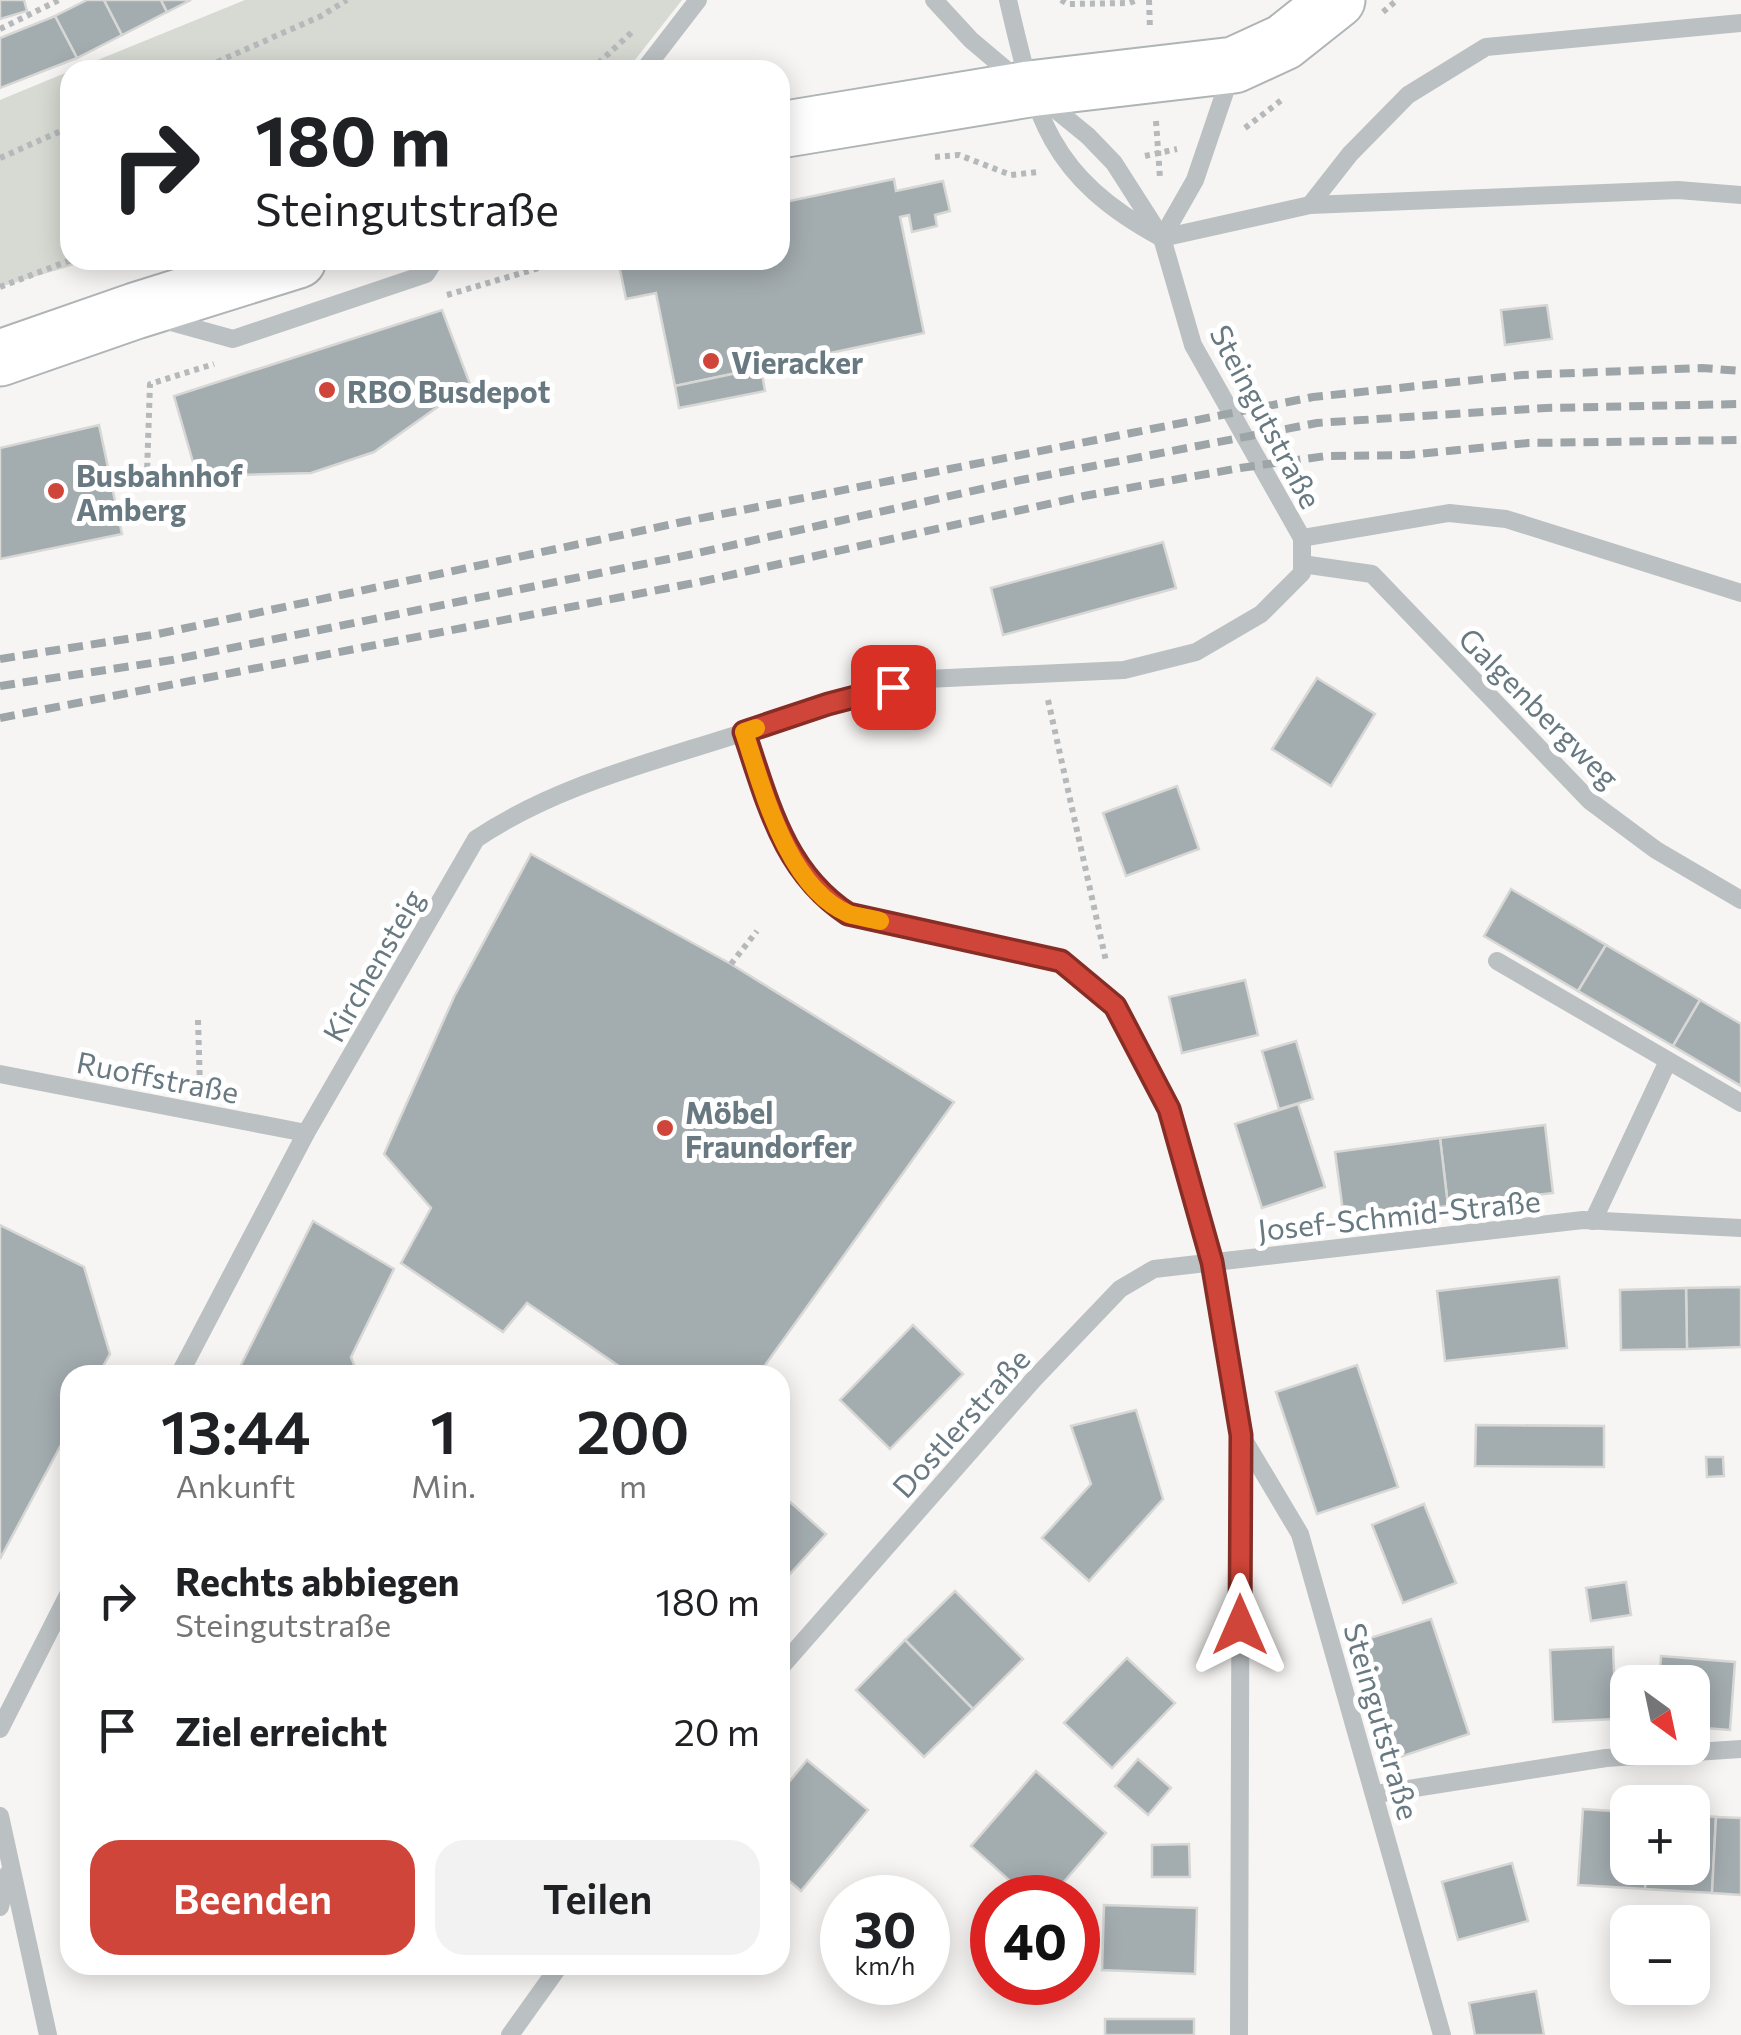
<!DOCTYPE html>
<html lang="de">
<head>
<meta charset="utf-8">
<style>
	body { margin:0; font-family:Commissioner,sans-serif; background:#f2f2f2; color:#202124; height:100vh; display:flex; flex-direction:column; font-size:38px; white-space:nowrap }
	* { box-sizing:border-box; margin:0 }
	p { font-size:32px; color:#757577 }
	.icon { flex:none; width:55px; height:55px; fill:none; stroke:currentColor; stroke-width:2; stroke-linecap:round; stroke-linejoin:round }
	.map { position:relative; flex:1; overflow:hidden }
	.sheet { position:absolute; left:60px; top:1365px; width:730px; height:610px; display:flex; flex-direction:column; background:#fff; border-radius:30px; box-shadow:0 5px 25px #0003 }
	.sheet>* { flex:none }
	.top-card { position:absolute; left:60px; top:60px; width:730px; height:210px; border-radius:30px; box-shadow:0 5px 25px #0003; background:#fff; color:#202124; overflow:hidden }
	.needle { width:65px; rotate:147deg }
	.fabs { position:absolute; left:1610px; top:1665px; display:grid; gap:20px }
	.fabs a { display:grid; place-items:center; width:100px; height:100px; border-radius:20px; background:#fff; box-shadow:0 5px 25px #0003; font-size:50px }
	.speed { position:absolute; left:820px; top:1875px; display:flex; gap:20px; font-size:50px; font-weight:700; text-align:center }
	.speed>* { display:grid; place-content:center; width:130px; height:130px; border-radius:50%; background:#fff; box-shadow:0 5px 25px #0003; line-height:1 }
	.speed small { font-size:25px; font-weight:400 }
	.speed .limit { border:15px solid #d22; background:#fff; color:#111 }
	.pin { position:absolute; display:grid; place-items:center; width:85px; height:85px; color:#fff; margin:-42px; border-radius:20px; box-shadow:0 5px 15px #0006 }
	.me { position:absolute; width:110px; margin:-55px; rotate:0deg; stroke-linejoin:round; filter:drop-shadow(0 0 8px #0008) }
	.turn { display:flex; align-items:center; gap:35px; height:210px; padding:0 30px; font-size:45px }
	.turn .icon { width:130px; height:130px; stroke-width:2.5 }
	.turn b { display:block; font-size:70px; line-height:85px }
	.eta { display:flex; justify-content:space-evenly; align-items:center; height:170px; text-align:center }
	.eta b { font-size:60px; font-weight:600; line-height:70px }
	.button { display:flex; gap:20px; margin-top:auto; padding:20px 30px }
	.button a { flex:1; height:115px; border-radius:30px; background:#d04539; color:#fff; font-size:40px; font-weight:600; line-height:115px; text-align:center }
	.button a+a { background:#f2f2f2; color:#202124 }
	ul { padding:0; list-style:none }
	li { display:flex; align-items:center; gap:30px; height:130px; padding:0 30px }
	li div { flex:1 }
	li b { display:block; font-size:38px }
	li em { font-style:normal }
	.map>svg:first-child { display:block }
</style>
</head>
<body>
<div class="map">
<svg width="1741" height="2035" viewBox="0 0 1741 2035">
	<rect width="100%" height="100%" fill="#f6f5f3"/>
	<g fill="#d6dad2">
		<path d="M245,0H682L627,70H73Z"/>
		<path d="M70,71V260H91L0,287V100Z"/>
	</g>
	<g fill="#a3acaf" stroke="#d7d7d5" stroke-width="2.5">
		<path d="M0,0H24L27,11L0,19Z"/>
		<path d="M87,0H104L122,35L77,58L55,16Z"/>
		<path d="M104,0H161L167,12L122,35Z"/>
		<path d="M161,0H191L167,12Z"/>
		<path d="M55,16L77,58L0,88V38Z"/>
		<path d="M894,179L896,191L943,181L950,211L935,215L937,226L912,232L909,215L900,217L924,333L675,386L656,293L626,299L618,260H780V203Z"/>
		<path d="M1547,305L1552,339L1505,345L1501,310Z"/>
		<path d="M442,310L470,384L374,452L311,473L197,476L174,396Z"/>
		<path d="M761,368L765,391L679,408L675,386Z"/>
		<path d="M99,425L122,534L0,559V448Z"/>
		<path d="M1163,542L1176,588L1003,635L991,588Z"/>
		<path d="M1317,678L1375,714L1331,786L1272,749Z"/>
		<path d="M1177,786L1199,849L1126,876L1103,813Z"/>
		<path d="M531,854L731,964L954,1102L758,1375H632L527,1303L503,1332L401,1263L431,1208L384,1154L454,997Z"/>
		<path d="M1511,889L1606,945L1578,991L1484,936Z"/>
		<path d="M1606,945L1700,1000L1673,1046L1578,991Z"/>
		<path d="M1245,980L1258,1035L1182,1053L1169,997Z"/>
		<path d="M1700,1000L1741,1024V1086L1673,1046Z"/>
		<path d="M1296,1041L1313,1099L1279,1109L1262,1051Z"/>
		<path d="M1298,1104L1325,1187L1262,1208L1235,1124Z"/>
		<path d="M1545,1125L1553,1193L1448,1206L1440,1138Z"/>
		<path d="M1440,1138L1448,1206L1344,1219L1335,1152Z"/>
		<path d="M313,1221L394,1269L351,1357L358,1375H236Z"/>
		<path d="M0,1225L84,1267L110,1354L98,1375H70V1428L0,1559Z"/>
		<path d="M1559,1277L1567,1348L1445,1361L1437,1291Z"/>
		<path d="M1741,1287V1347L1687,1349L1686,1288Z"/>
		<path d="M1686,1288L1687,1349L1621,1350L1620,1290Z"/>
		<path d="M913,1325L963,1374L890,1449L840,1400Z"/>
		<path d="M1357,1365L1398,1487L1317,1514L1276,1392Z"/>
		<path d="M1136,1410L1163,1499L1089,1581L1042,1538L1091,1484L1071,1426Z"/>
		<path d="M1476,1425L1604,1426V1467L1475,1466Z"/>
		<path d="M1706,1457H1723L1724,1476L1707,1477Z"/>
		<path d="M780,1493L826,1534L780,1585Z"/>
		<path d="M1424,1504L1456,1583L1403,1603L1372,1525Z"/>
		<path d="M1626,1582L1631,1615L1591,1621L1586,1588Z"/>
		<path d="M955,1591L1023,1659L973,1709L905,1640Z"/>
		<path d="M1431,1619L1469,1734L1391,1760L1354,1643Z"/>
		<path d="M905,1640L973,1709L924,1757L856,1690Z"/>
		<path d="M1613,1647L1616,1719L1553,1722L1550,1650Z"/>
		<path d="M1661,1656L1735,1662L1730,1730L1692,1727V1682H1659Z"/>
		<path d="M1127,1658L1175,1703L1112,1768L1064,1723Z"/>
		<path d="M1138,1759L1171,1788L1148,1815L1115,1786Z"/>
		<path d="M807,1760L868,1810L801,1891L780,1873V1793Z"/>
		<path d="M1036,1771L1106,1833L1050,1898H1029L971,1846Z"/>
		<path d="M1583,1809L1628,1812V1868H1647L1645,1889L1578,1885Z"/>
		<path d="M1692,1815L1716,1817L1712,1893L1645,1889L1647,1868H1692Z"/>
		<path d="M1716,1817L1741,1818V1895L1712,1893Z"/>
		<path d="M1189,1844L1190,1877H1152V1845Z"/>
		<path d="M1512,1863L1528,1921L1458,1940L1442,1882Z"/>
		<path d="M1104,1905L1197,1908L1195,1974L1102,1970Z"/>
		<path d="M1536,1991L1544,2035H1475L1469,2003Z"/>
		<rect x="1105" y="2019" width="89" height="16"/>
	</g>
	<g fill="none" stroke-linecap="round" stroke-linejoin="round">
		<defs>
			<g id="major">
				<path d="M780,130L1029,89L1234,65L1284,42L1337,0"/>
				<path d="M0,358L135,311L298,260"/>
			</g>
		</defs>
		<use href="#major" stroke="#afb4b7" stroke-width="59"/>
		<g stroke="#b5b9bb" stroke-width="6" stroke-dasharray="5 5" stroke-linecap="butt">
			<path d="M1061,0L1068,4L1129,3L1137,0"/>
			<path d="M1149,0L1150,29"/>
			<path d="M1383,12L1397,0"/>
			<path d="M0,29L59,0"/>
			<path d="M199,70L321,16L347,0"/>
			<path d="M591,70L633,31"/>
			<path d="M1156,121L1160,178"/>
			<path d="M1245,128L1283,99"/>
			<path d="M1145,156L1177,149"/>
			<path d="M935,157L959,155L1011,175L1038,172"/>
			<path d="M0,158L70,127"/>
			<path d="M0,287L71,260"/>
			<path d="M447,295L566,260"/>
			<path d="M44,496L147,472L150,384L214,364"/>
			<path d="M1048,700L1106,961"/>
			<path d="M731,964L757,931"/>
			<path d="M198,1020L200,1087"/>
		</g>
		<g stroke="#bbc0c2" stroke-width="18">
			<path d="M934,0L971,40L1017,79"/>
			<path d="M1008,0C1035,117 1049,177 1162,238"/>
			<path d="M644,70L698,0"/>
			<path d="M1045,101L1088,136L1114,163L1162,238L1193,345L1302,538V573L1261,614L1196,652L1124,670L926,679L828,704L745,732C768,802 783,871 848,914L1061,961L1115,1006L1169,1109L1212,1263L1241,1435L1239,2035"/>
			<path d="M1310,205L1350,154L1408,95L1486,47L1741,23"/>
			<path d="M1162,238L1310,205L1678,190L1741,195"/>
			<path d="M1162,238L1195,180L1231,74"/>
			<path d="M164,320L233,339L426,274L435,260"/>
			<path d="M1302,538L1449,513L1506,519L1741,593"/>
			<path d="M1302,564L1372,574L1590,801L1656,850L1741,900"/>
			<path d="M1497,961L1741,1103"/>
			<path d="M0,1074L306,1133"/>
			<path d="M1593,1221L1668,1061"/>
			<path d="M179,1375L306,1133L476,839C556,785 653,762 745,732"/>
			<path d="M1241,1435L1300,1534L1442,2035"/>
			<path d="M780,1668L1034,1379L1120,1289L1154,1269L1583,1220L1741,1228"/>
			<path d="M0,1729L70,1591"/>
			<path d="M1376,1794L1606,1758L1741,1749"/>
			<path d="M0,1816L48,2035"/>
			<path d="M0,1907L8,1874"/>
			<path d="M510,2035L560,1965"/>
		</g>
		<use href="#major" stroke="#fff" stroke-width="55"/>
		<g stroke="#9da5a8" stroke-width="8" stroke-dasharray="15 8" stroke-linecap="butt">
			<path d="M0,659L158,634L687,521L1313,397L1522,375L1702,368L1741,371"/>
			<path d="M0,686L172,660L693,554L1021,480L1317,423L1546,408L1741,404"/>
			<path d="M0,718L699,582L1084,496L1240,468L1326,456L1408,455L1528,443L1741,440"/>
		</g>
	</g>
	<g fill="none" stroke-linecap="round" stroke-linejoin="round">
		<defs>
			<path id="route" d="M893,687L828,704L744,732C768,802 783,871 848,914L1061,961L1115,1006L1169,1109L1212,1262L1241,1435L1240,1625"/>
		</defs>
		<use href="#route" stroke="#872d25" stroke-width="25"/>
		<use href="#route" stroke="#d04539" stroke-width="18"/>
		<path stroke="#f59e0b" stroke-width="18" d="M756,728L744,732C763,789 787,888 849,914C858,917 870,918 880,921"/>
	</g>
	<g fill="#d04539" stroke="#fff" stroke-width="4">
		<circle cx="711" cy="361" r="10"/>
		<circle cx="327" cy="390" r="10"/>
		<circle cx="56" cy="491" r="10"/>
		<circle cx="665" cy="1128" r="10"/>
	</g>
	<g text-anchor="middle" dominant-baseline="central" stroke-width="10" stroke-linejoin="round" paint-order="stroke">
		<g font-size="30" font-weight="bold" fill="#687981" stroke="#fff" text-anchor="start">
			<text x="731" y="361">Vieracker</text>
			<text x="347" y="390">RBO Busdepot</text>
			<text x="76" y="474">Busbahnhof<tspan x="76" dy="34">Amberg</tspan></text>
			<text x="685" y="1111">Möbel<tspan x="685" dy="34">Fraundorfer</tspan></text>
		</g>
		<g font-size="30" fill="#687981" stroke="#fff">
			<text transform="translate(1267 416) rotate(62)">Steingutstraße</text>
			<text transform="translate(1540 707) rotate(45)">Galgenbergweg</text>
			<text transform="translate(372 965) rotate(-60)">Kirchensteig</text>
			<text transform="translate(158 1076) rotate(11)">Ruoffstraße</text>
			<text transform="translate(1399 1214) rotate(-6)">Josef-Schmid-Straße</text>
			<text transform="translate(960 1422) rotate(-48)">Dostlerstraße</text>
			<text transform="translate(1383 1721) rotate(74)">Steingutstraße</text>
		</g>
	</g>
</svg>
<div class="fabs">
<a><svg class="needle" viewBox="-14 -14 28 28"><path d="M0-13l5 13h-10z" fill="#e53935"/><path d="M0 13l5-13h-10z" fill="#757577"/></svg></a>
<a>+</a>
<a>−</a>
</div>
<div class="speed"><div>30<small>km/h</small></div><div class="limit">40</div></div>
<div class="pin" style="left:893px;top:687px;background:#d93025"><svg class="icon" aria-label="arrive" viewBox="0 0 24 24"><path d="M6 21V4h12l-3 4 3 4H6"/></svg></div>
<svg class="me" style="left:1240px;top:1625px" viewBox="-20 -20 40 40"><path d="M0-17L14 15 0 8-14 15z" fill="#d04539" stroke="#fff" stroke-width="4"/></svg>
<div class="top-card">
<div class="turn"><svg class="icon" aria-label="right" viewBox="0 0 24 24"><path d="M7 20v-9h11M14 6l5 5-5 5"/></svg><div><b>180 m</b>Steingutstraße</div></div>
</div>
<section class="sheet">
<div class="eta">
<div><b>13:44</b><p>Ankunft</p></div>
<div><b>1</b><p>Min.</p></div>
<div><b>200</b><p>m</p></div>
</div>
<ul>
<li><svg class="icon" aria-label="right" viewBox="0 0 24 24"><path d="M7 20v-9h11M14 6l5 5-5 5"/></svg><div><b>Rechts abbiegen</b><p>Steingutstraße</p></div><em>180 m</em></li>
<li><svg class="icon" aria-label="arrive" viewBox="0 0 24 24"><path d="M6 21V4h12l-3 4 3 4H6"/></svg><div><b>Ziel erreicht</b></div><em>20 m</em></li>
</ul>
<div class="button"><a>Beenden</a><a>Teilen</a></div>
</section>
</div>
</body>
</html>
